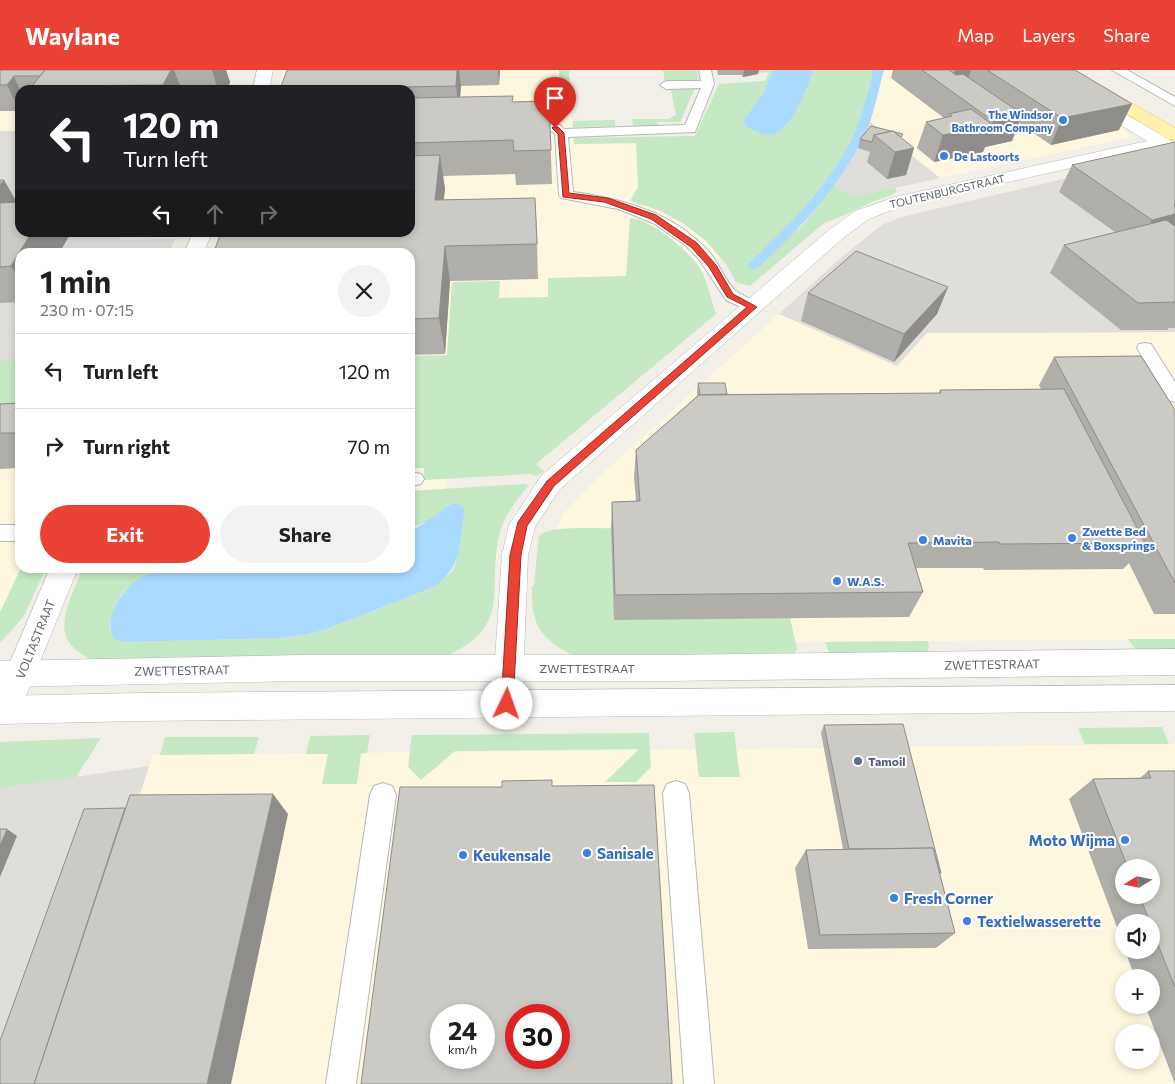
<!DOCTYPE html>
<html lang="en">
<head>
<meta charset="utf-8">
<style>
	body { margin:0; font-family:Commissioner,sans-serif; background:#f2f2f2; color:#202124; height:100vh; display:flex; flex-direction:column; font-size:19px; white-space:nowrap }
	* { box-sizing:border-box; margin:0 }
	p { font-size:16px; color:#757577 }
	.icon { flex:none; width:28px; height:28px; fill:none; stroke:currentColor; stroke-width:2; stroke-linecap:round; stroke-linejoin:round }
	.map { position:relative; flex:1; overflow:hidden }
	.panel { position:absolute; left:15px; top:178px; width:400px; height:325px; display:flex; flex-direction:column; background:#fff; border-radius:15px; box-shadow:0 2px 8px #0003 }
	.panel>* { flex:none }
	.hud { position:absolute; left:15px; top:15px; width:400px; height:152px; border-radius:15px; box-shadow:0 2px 8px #0003; background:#202124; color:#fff; overflow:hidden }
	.needle { width:32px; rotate:260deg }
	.controls { position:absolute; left:1115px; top:789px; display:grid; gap:10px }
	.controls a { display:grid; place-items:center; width:45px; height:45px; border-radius:50%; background:#fff; box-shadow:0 2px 8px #0003; font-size:25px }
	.speed { position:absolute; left:430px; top:934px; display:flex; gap:10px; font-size:25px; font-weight:700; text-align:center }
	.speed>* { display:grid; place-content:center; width:65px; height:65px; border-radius:50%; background:#fff; box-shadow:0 2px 8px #0003; line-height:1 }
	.speed small { font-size:12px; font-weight:400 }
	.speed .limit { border:8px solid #d22; background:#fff; color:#111 }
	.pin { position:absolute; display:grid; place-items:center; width:42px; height:42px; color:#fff; margin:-51px -21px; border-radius:50% 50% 50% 0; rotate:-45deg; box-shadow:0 0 5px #0007 }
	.pin .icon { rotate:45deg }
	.me { position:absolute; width:55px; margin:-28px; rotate:3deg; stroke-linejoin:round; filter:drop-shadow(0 0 4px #0008) }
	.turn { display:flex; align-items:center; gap:18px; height:105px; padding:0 25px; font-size:22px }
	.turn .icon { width:65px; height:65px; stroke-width:2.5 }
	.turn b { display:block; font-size:35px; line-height:42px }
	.lanes { display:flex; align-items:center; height:48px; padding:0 25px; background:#0003; justify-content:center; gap:25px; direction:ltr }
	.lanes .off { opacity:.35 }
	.round { display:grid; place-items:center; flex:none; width:52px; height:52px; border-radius:26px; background:#f2f2f2 }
	.summary { display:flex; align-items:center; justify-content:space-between; height:85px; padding:0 25px }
	h1 { font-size:30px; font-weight:700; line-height:38px }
	.button { display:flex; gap:10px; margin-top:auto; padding:10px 25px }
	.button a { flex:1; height:58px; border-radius:30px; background:#ea4335; color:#fff; font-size:20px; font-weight:700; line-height:58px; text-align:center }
	.button a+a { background:#f2f2f2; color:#202124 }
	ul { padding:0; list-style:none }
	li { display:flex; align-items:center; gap:15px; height:75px; padding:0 25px; border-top:1px solid #e0e0e0 }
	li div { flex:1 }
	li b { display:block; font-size:19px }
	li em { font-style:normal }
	header { display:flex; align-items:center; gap:30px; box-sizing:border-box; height:70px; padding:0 25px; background:#ea4335; color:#fff }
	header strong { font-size:24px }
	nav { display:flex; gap:28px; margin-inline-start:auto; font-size:18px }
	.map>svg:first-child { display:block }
</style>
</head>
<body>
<header>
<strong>Waylane</strong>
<nav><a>Map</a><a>Layers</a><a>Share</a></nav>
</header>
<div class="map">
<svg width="1175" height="1014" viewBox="0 0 1175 1014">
	<rect width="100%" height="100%" fill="#f1efe8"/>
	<g fill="#fef7e0" fill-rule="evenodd">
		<path d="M0,0L20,20V61H0Z"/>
		<path d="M284,0H559L561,39H571L574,74L721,72L746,168L448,405L429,496L68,534L83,498H410V20H279Z"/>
		<path d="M884,0H1032L1121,55L1131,67L940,108L869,51Z"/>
		<path d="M779,244L897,296L927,263L1175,262V569L795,572L554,544L555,460L565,442L601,405Z"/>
		<path d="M0,289H20L21,498L0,542Z"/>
		<path d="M888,653L894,677L1175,674V1014H47L153,685L828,678L824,654ZM1124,798H1151V825H1124ZM1124,852H1151V880H1124ZM1124,908H1151V935H1124ZM441,945H484V988H441ZM516,945H559V988H516ZM1124,962H1151V990H1124Z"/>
	</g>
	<g fill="#e0deda">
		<path d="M869,51L940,108L819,135L842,105L865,64Z"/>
		<path d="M0,61H20V162H122L119,170L175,169L169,182H20V289H0Z"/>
		<path d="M1166,85L1175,87V262L927,263L897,296L779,244L844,185L882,155L901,147Z"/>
		<path d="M149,696L46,1014H0V718Z"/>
	</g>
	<g fill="#c5e8c5">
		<path d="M559,0H569L571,39H561Z"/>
		<path d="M663,0H697L699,10L665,12Z"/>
		<path d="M758,0H773L764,22L743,51L804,23L814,0H873C868,21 863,43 855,62C832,115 788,156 747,195L801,157L834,115L852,127L895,118L897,121L892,125C868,131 847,146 824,153L750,216L736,212L726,194L706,171L684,154L658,140L630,131L638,117L636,73L574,74V68L695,66L719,14L765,11L769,2L759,3Z"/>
		<path d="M695,18L680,52H658V56H633L632,49H668L676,45L671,20L666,19Z"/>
		<path d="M615,50V56L573,57V51Z"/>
		<path d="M630,148C651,149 691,182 701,200C708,214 711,230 716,244L536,394L544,401L537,406L531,404L423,410L424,398H410V286L447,285L452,212L500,211L499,228L548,227V208L626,206Z"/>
		<rect x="0" y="289" width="20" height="77"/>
		<path d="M524,414L529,415C519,427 509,439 503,453C481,513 521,556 441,588L102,593C44,575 66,539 83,498H186C171,500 138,508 127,519C121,525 115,535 113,543C109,553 109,560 114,569L124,572L282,568L304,565L327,559L431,518L451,503L455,496L464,443L425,452L410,459V421Z"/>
		<path d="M611,458L790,548L797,579L793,585H573C539,569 531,553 532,516L534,515L539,466C550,455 594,459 611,458Z"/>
		<path d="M21,498H46L24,546L0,573V542Z"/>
		<path d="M1128,569H1175V583L1139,582L1135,579Z"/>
		<path d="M928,571L929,577L926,584L833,585L829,582L825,572Z"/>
		<path d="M1162,657L1169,674H1085L1078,658Z"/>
		<path d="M734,662L740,707H699L694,663Z"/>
		<path d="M649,663L651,697L636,712H605L639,679L455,681L421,710L408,697L412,665Z"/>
		<path d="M370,665L367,683L361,684L357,714H322L328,684H306L310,666Z"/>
		<path d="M165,667H259L254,684L160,685Z"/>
		<path d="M101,668L76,707L0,718V672Z"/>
	</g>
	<g fill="#aadaff">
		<path d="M773,0H814C807,16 792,61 772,64C764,66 754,60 746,57L743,51L764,22Z"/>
		<path d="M873,0H884C878,21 874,46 864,66C838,120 800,158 757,199H752L747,195C788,156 831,115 855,62C863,43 868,21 873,0Z"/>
		<path d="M452,434H458L464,439V443C459,475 462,501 431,518L327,559L304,565L282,568L124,572L114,569C102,548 124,516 144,506C156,500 173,500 186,498H410V459L416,458Z"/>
	</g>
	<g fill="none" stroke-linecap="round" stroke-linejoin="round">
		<defs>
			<g id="service">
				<path d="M699,0H711L714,14L695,62L568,67L573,122C624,129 675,143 710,183C719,194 724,208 733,218C740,227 755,228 761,237L759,240H747L726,230L699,189L684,174L653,153L618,139L561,128L559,125L555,64L551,61L518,54L516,51L522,47L560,55L564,59L685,55L701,18L666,19L660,15L666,11H701Z"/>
				<path d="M1112,0H1127L1175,27V36Z"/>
				<path d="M1145,273L1151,274L1175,312V332L1169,330L1137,278L1139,274Z"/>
				<path d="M410,402L421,404L424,409L421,414L410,416Z"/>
				<rect x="0" y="455" width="20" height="16"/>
				<path d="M676,711L685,714L689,723L714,1014H684L663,723L667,714Z"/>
				<path d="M383,713L392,716L396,725L356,1014H326L370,725L374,716Z"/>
			</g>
			<g id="minor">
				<path d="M257,0H273L269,20H253Z"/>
				<path d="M1031,0H1050L1175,73V81L1169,82L1159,78L901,136L869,149L843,168L559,420L535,457L528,485L522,634L518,644L507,648L496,644L492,634L502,485L509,455L541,406L829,160L855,141L895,127L1147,71L1034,3Z"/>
				<path d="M193,162H212L204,182H185Z"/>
				<path d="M50,498H78L16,650L5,654L0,652V616Z"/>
			</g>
			<g id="tertiary">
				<path d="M1175,579V605L666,611H300L0,617V591L300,585H666Z"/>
				<path d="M1175,615V641L139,651L0,654V626L139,623Z"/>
			</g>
			<path id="primary" d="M1055,0H1074L1175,58V70L1169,69L1058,3Z"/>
		</defs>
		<use href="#service" stroke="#b5b8bc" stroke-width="2"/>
		<use href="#minor" stroke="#b5b8bc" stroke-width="1"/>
		<use href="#tertiary" stroke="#b5b8bc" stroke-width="1"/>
		<use href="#primary" stroke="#f2c960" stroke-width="1"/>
		<use href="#service" fill="#fff" fill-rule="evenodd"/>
		<use href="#minor" fill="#fff" fill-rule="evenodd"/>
		<use href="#tertiary" fill="#fff" fill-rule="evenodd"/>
		<use href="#primary" fill="#fff2af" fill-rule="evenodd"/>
	</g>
	<g fill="#afaea9" fill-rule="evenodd">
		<path d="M0,0H226L230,12L227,20H20V41H0Z"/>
		<path d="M287,0H500L499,15L461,16L460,27L513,32L549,31L552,114L516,115L515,104L443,106L445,119L443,130L535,128L538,209L450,211L445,284L410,285V20H280Z"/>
		<path d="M717,0H759L758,4L743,7L742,5H718Z"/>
		<path d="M893,0H1075L1119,60L1051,75L1019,53L1012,71L985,77L983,82L934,92L917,78L926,52L944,48L891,8Z"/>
		<path d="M871,56L902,69L914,78L906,105L887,109L867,92L870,82L858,78L860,69Z"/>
		<path d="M1175,72V258H1169L1167,260H1121L1050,203L1064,175L1115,162L1059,122L1072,95Z"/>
		<path d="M0,110H4L17,132L69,166L20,182V232L0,233Z"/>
		<path d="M948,217L937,244L894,292L801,251L808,223Z"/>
		<path d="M1054,287L1175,340V544H1154L1129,493L1123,499L984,500L983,498H916L923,522L909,547L614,550L611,458L612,432L636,431L634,407L636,380L697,326V322L698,313L727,324L939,323L940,320L1041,319L1039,315Z"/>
		<path d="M20,333V398L0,399V334Z"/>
		<path d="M824,655L941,803L940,804L955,863L936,878L808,879L795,798L806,780L843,779L821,663Z"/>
		<path d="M1148,701H1175V1014L1145,935H1151V908H1135L1125,880H1151V852H1124V876L1069,729L1093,709L1140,708ZM1124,798H1151V825H1124Z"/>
	</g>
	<g fill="#8f8d8a">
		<path d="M171,0H174L182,20H164L163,15Z"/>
		<path d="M212,0H226L230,12L227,20H218Z"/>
		<path d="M457,0H459L461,16L459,41L456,16Z"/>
		<path d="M498,0H500L499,15Z"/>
		<path d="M744,0H759L758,4L743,7Z"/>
		<path d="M955,0H971L965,17L948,19Z"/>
		<path d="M14,6L20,20V41L7,15Z"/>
		<path d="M1132,34L1119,60L1051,75L1062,48Z"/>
		<path d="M1022,44L1012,71L985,77L983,82L934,92L943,65L991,56L993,51Z"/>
		<path d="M914,78L906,105L887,109L895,82Z"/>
		<path d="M440,85L445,119L440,165L435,130Z"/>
		<path d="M4,110L19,137L0,159V115Z"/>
		<path d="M535,128L537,162L538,209L537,174Z"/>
		<path d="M1174,135H1175V158L1137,177L1152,150Z"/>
		<path d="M32,162H67L69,166L60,182H20V211L11,196Z"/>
		<path d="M445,176L450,211L445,284L439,248Z"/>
		<path d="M948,217L937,244L894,292L904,264Z"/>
		<path d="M273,724L288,744L231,1014H207Z"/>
		<path d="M7,759L17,766L0,807V776Z"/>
	</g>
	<g fill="#cccac5" stroke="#8f8d8a" fill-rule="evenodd">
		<path d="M0,0H45L40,6H14L7,15H0Z"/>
		<path d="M45,0H171L163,15L32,16Z"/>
		<path d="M287,0H457L456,16L280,19Z"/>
		<path d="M922,0H949L956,5L963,4L1022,44L993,51Z"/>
		<path d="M987,0H1075L1132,34L1062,48Z"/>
		<path d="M513,26L512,32L549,31L551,80L514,81L513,70L410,73V28Z"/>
		<path d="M971,39L993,55L943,65L926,52L952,46L949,44Z"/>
		<path d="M871,56L903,64L901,67L893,61L874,65L872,72L860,69Z"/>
		<path d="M893,61L914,78L895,82L874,65Z"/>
		<path d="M1175,72V135H1174L1175,136V144L1152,150L1072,95Z"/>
		<path d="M440,85L435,130L535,128L537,174L445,176L439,248L410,249V182H214L221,162H410V86Z"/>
		<path d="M0,110H4L0,115Z"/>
		<path d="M20,132V162H32L11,196L0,197V133Z"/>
		<path d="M1166,150L1175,156V232L1138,233L1064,175Z"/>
		<path d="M856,181L948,217L904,264L808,223Z"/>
		<path d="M1141,286L1175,340V513L1054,287Z"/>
		<path d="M698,313H725L727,324L700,325Z"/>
		<path d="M1064,319L1145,473L1000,474L999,472L908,473L923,522L615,525L612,432L640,431L636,380L699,325L941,323L940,320Z"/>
		<path d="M20,333V363H0V334Z"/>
		<path d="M903,654L941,803H940L933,778L849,779L824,655Z"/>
		<path d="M1148,701H1175V917L1151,857V852H1150L1139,825H1151V798H1128L1093,709L1151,708Z"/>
		<path d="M552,710V716L654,715L672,1014H361L400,717H502V711ZM441,945H484V988H441ZM516,945H559V988H516Z"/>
		<path d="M273,724L207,1014H34L130,725Z"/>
		<path d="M125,738L34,1014H0V971L84,739Z"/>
		<path d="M0,759H7L0,776Z"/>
		<path d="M933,778L955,863L820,865L806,780Z"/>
	</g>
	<path fill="#ea4335" stroke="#982c22" d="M553,57H558L564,63L569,123L608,128L656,145L697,173L716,195L733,224L757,237L554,416L527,456L521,485L513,634L511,638L507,639L502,638L501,634L510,485L518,452L547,411L747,237L727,227L709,197L691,177L651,149L604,132L563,127L558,64L552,58Z"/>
	<g fill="#3f7fe0" stroke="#fff" stroke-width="2">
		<circle cx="1063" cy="50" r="5"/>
		<circle cx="944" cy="86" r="5"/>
		<circle cx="1072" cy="468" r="5"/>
		<circle cx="923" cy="470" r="5"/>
		<circle cx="837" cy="511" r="5"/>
		<circle cx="1125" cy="770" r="5"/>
		<circle cx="587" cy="783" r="5"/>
		<circle cx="463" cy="785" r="5"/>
		<circle cx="894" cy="828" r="5"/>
		<circle cx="967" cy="851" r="5"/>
	</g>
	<circle fill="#5c6f8a" stroke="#fff" stroke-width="2" cx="858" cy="691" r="5"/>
	<g text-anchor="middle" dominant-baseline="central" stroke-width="4" stroke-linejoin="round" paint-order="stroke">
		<g font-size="11" font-weight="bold" fill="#366cbe" stroke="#fff" text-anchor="end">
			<text x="1053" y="44">The Windsor<tspan x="1053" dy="13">Bathroom Company</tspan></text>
			<text x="954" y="86" text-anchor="start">De Lastoorts</text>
		</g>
		<g font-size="11" fill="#5f6368" stroke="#fff">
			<text transform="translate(947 121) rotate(-13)">TOUTENBURGSTRAAT</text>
		</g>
		<g font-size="12" font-weight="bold" fill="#366cbe" stroke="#fff" text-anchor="start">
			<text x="1082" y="461">Zwette Bed<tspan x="1082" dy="14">&amp; Boxsprings</tspan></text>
			<text x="933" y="470">Mavita</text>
			<text x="847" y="511">W.A.S.</text>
		</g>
		<g font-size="12" fill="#5f6368" stroke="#fff">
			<text transform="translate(35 569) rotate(-68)">VOLTASTRAAT</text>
			<text transform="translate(992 594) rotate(-1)">ZWETTESTRAAT</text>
			<text x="587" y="598">ZWETTESTRAAT</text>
			<text transform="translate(182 600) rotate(-1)">ZWETTESTRAAT</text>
		</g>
		<g font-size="12" font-weight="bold" fill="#4e5e75" stroke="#fff" text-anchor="start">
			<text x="868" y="691">Tamoil</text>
		</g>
		<g font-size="15" font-weight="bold" fill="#366cbe" stroke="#fff" text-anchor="start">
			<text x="1115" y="770" text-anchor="end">Moto Wijma</text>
			<text x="597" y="783">Sanisale</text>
			<text x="473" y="785">Keukensale</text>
			<text x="904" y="828">Fresh Corner</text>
			<text x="977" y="851">Textielwasserette</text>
		</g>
	</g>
</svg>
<div class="controls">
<a><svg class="needle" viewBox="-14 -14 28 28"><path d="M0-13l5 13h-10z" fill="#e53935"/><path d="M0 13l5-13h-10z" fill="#757577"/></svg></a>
<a><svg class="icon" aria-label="sound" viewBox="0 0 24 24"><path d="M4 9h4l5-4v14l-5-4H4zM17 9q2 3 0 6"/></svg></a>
<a>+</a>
<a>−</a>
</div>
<div class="speed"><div>24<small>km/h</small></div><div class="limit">30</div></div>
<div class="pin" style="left:555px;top:58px;background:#d93025"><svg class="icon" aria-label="arrive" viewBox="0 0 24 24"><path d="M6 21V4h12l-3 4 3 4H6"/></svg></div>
<svg class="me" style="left:507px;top:634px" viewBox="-20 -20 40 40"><circle r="19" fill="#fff"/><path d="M0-13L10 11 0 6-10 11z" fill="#ea4335"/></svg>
<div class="hud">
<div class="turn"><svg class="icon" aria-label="left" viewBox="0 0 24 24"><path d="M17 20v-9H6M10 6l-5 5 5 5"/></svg><div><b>120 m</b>Turn left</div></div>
<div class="lanes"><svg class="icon" aria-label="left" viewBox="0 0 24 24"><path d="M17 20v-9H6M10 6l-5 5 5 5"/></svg><svg class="icon off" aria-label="ahead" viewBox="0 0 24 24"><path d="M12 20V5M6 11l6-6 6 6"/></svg><svg class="icon off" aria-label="right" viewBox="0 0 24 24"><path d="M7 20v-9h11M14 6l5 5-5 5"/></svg></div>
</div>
<section class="panel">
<div class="summary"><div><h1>1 min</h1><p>230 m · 07:15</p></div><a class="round"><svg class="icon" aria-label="close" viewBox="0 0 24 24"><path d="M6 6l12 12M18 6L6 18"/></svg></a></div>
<ul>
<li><svg class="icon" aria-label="left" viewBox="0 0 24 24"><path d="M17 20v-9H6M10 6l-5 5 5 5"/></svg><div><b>Turn left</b></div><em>120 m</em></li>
<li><svg class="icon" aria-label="right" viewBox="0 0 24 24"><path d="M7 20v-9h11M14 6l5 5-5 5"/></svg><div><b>Turn right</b></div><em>70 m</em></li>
</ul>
<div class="button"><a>Exit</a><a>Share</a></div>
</section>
</div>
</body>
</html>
